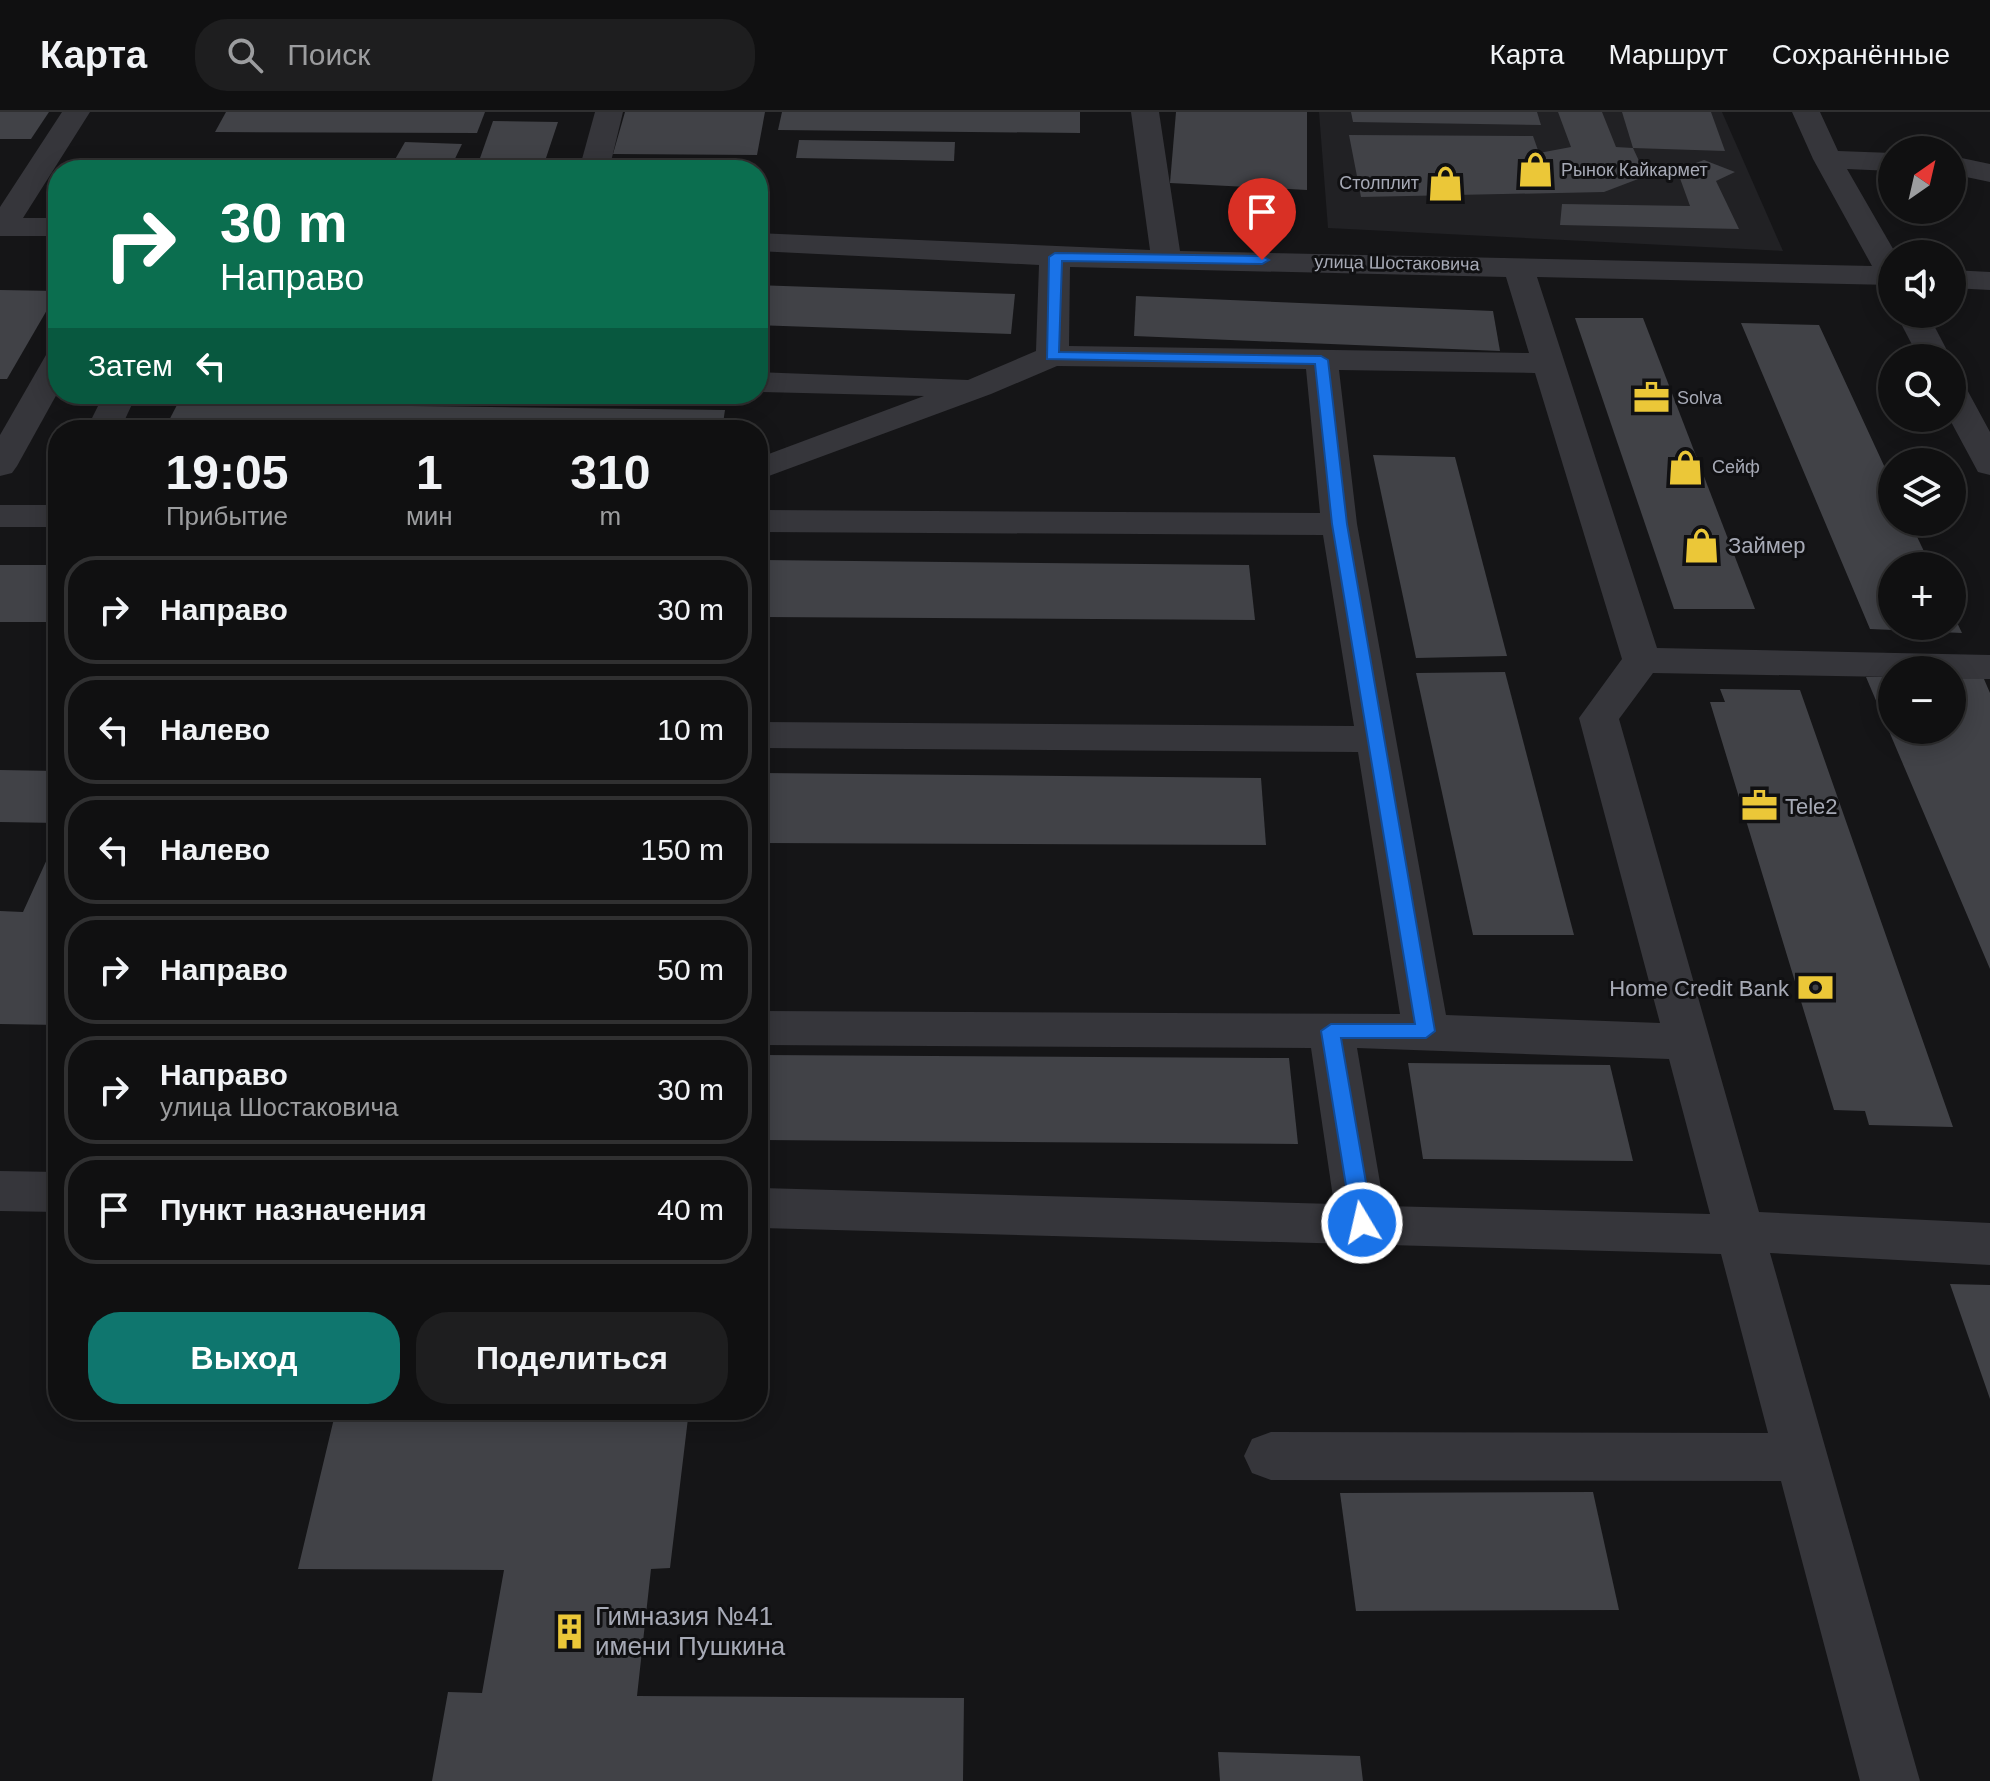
<!DOCTYPE html>
<html lang="ru">
<head>
<meta charset="utf-8">
<style>
	body { margin:0; font-family:Arial,sans-serif; background:#1e1e1f; color:#f1f3f6; height:100vh; display:flex; flex-direction:column; font-size:30px; white-space:nowrap }
	* { box-sizing:border-box; margin:0 }
	p { font-size:26px; color:#9c9d9f }
	.icon { flex:none; width:44px; height:44px; fill:none; stroke:currentColor; stroke-width:2; stroke-linecap:round; stroke-linejoin:round }
	.map { position:relative; flex:1; overflow:hidden }
	.panel { position:absolute; left:48px; top:308px; width:720px; height:1000px; display:flex; flex-direction:column; background:#101011; border-radius:32px; box-shadow:0 4px 20px #0003,0 0 0 2px #303031 }
	.panel>* { flex:none }
	.hud { position:absolute; left:48px; top:48px; width:720px; height:244px; border-radius:32px; box-shadow:0 4px 20px #0003,0 0 0 2px #303031; background:#0b6e4f; color:#fff; overflow:hidden }
	.needle { width:52px; rotate:34deg }
	.buttons { position:absolute; left:1878px; top:24px; display:grid; gap:16px }
	.buttons a { display:grid; place-items:center; width:88px; height:88px; border-radius:50%; background:#101011; box-shadow:0 4px 20px #0003,0 0 0 2px #303031; font-size:40px }
	.pin { position:absolute; display:grid; place-items:center; width:68px; height:68px; color:#fff; margin:-82px -34px; border-radius:50% 50% 50% 0; rotate:-45deg; box-shadow:0 0 8px #0007 }
	.pin .icon { rotate:45deg }
	.me { position:absolute; width:88px; margin:-44px; rotate:351deg; stroke-linejoin:round; filter:drop-shadow(0 0 6px #0008) }
	.turn { display:flex; align-items:center; gap:28px; height:168px; padding:0 40px; font-size:36px }
	.turn .icon { width:104px; height:104px; stroke-width:2.5 }
	.turn b { display:block; font-size:56px; line-height:68px }
	.then { display:flex; align-items:center; height:76px; padding:0 40px; background:#0003; gap:16px; font-size:30px }
	.eta { display:flex; justify-content:space-evenly; align-items:center; height:136px; text-align:center }
	.eta b { font-size:48px; font-weight:600; line-height:56px }
	.cta { display:flex; gap:16px; margin-top:auto; padding:16px 40px }
	.cta a { flex:1; height:92px; border-radius:32px; background:#0f766e; color:#fff; font-size:32px; font-weight:600; line-height:92px; text-align:center }
	.cta a+a { background:#1e1e1f; color:#f1f3f6 }
	ul { padding:0; list-style:none }
	li { display:flex; align-items:center; gap:24px; height:108px; margin:0 16px 12px; padding:0 24px; border:4px solid #303031; border-radius:32px }
	li div { flex:1 }
	li b { display:block; font-size:30px }
	li em { font-style:normal }
	header { display:flex; align-items:center; gap:48px; box-sizing:border-box; height:112px; padding:0 40px; background:#101011; border-bottom:2px solid #303031 }
	header strong { font-size:38px }
	nav { display:flex; gap:44px; margin-inline-start:auto; font-size:28px }
	.search { width:560px; height:72px; background:#1e1e1f; display:flex; align-items:center; gap:20px; box-sizing:border-box; padding:0 28px; border-radius:32px; color:#9c9d9f; font-size:30px }
	.map>svg:first-child { display:block }
</style>
</head>
<body>
<header>
<strong>Карта</strong>
<div class="search"><svg class="icon" aria-label="search" viewBox="0 0 24 24"><circle cx="10" cy="10" r="6"/><path d="M15 15l6 6"/></svg>Поиск</div>
<nav><a>Карта</a><a>Маршрут</a><a>Сохранённые</a></nav>
</header>
<div class="map">
<svg width="1990" height="1669" viewBox="0 0 1990 1669">
	<rect width="100%" height="100%" fill="#151517"/>
	<path fill="#212124" d="M1319,0H1722L1783,139L1328,116Z"/>
	<g fill="#414247">
		<path d="M0,0H49L31,27H0Z"/>
		<path d="M226,0H485L477,21L215,20Z"/>
		<path d="M625,0H765L757,43L613,42Z"/>
		<path d="M782,0H1080V21L778,18Z"/>
		<path d="M1176,0H1307V78L1170,71Z"/>
		<path d="M1351,0H1537L1541,13L1353,10Z"/>
		<path d="M1558,0H1602L1616,35L1633,36L1646,64L1604,80L1361,85L1349,23L1533,24L1539,41L1571,35Z"/>
		<path d="M1622,0H1711L1725,39L1633,36Z"/>
		<path d="M493,9L558,10L545,49H479Z"/>
		<path d="M799,28L955,30L954,49L796,46Z"/>
		<path d="M405,30L462,32L452,53L393,51Z"/>
		<path d="M1704,48L1735,60L1716,69L1739,117L1560,113L1562,92L1690,94L1677,58Z"/>
		<path d="M758,173L1015,182L1011,222L758,213Z"/>
		<path d="M0,178L58,179L7,267H0Z"/>
		<path d="M1136,184L1493,199L1500,239L1134,224Z"/>
		<path d="M1575,206H1643L1755,497H1674Z"/>
		<path d="M1741,211L1819,213L1892,371V410H1910L1931,454H1892V514H1952V500L1962,521L1870,517Z"/>
		<path d="M178,291L725,298L722,318H164Z"/>
		<path d="M1373,343L1455,345L1507,544L1416,546Z"/>
		<path d="M758,448L1249,453L1255,508L758,505Z"/>
		<rect x="0" y="453" width="58" height="57"/>
		<path d="M1505,560L1574,823H1473L1416,561Z"/>
		<path d="M1866,565H1892V618H1952V567H1984L1990,581V857Z"/>
		<path d="M1720,577L1800,578L1953,1015L1869,1013L1865,999L1834,998L1710,590H1725Z"/>
		<path d="M0,658L58,659V711L0,710Z"/>
		<path d="M758,661L1261,666L1266,733L758,731Z"/>
		<path d="M58,723V913L0,912V799L23,800Z"/>
		<path d="M758,943L1289,946L1298,1032L758,1028Z"/>
		<path d="M1408,951L1610,953L1633,1049L1423,1047Z"/>
		<path d="M1950,1172L1990,1173V1287Z"/>
		<path d="M336,1298H689L670,1456L651,1457L637,1584L964,1586L963,1669H432L448,1580L482,1581L504,1458L298,1457Z"/>
		<path d="M1593,1380L1619,1498L1356,1499L1340,1381Z"/>
		<path d="M1218,1640L1360,1644L1363,1669H1220Z"/>
	</g>
	<g fill="none" stroke-linecap="round" stroke-linejoin="round">
		<g fill="#36363b" fill-rule="evenodd">
			<path d="M62,0H90L23,106H58V124H0V95Z"/>
			<path d="M595,0H623L609,58H579Z"/>
			<path d="M1131,0H1159L1180,139L1872,154L1813,47L1792,0H1820L1838,39L1892,41V59L1847,57L1896,142H1892V173L1537,165L1657,536L1990,543V567H1952V558H1892V565L1653,561L1619,607L1759,1100L1990,1111V1153L1770,1141L1920,1669H1860L1781,1369L1271,1368L1252,1361L1244,1344L1252,1327L1271,1320L1768,1321L1721,1142L758,1116V1076L1334,1092L1311,936L758,933V899L1400,902L1358,640L758,636V610L1354,614L1323,423L758,420V398L1320,401L1306,257L1057,254L991,282L758,368V346L924,284L758,280V260L968,268L1036,239L1039,153L758,139V121L1150,138ZM1070,155L1506,165L1529,241L1069,234ZM1339,258L1535,261L1622,547L1579,606L1660,911L1446,903L1357,412ZM1357,936L1669,947L1710,1102L1384,1094Z"/>
			<path d="M1952,44L1990,52V70L1952,62Z"/>
			<path d="M1952,158L1990,160V178L1952,176Z"/>
			<path d="M1896,202H1928L1951,246H1919Z"/>
			<path d="M58,240V280L17,354L12,361L0,364V323L46,243Z"/>
			<path d="M1952,269L1964,272L1990,320V363L1978,360L1949,306H1952Z"/>
			<path d="M104,282H130L134,288L120,318H86Z"/>
			<rect x="0" y="393" width="58" height="22"/>
			<path d="M0,1059L58,1060V1100L0,1099Z"/>
		</g>
	</g>
	<path fill="#1a73e8" stroke="#114b97" stroke-width="2" d="M1055,141L1262,144L1269,148L1262,152L1062,149L1059,240L1321,244L1328,248L1347,412L1435,919L1426,926H1341L1373,1111L1370,1117L1362,1119L1355,1117L1352,1111L1321,919L1331,912H1415L1332,412L1315,252L1047,247L1049,145Z"/>
	<defs>
		<symbol id="shop-bare" viewBox="-9 -9 18 18"><path d="M-5-2.5h2.3a2.7 3.5 0 0 1 5.4 0H5L5.5 6h-11ZM-1.5-2.5h3a1.5 2.3 0 0 0-3 0Z" fill="#ebc738" stroke="#101012" stroke-width="2.5" paint-order="stroke"/></symbol>
		<symbol id="office-bare" viewBox="-9 -9 18 18"><path d="M-6-3h4V-5.5h4V-3h4V5H-6ZM-1-4.5V-3h2v-1.5ZM-6 0V1H6V0Z" fill="#ebc738" stroke="#101012" stroke-width="2.5" paint-order="stroke"/></symbol>
		<symbol id="bank-bare" viewBox="-9 -9 18 18"><path d="M-6-4H6V4H-6ZM0-2.3a2.3 2.3 0 1 0 0 4.6a2.3 2.3 0 1 0 0-4.6Z" fill="#ebc738" stroke="#101012" stroke-width="2.5" paint-order="stroke"/></symbol>
		<symbol id="building-bare" viewBox="-9 -9 18 18"><path d="M-4-6H4V6H1V3H-1V6H-4ZM-2.5-4.3h1.7v1.8h-1.7ZM.8-4.3h1.7v1.8H.8ZM-2.5-1h1.7V.8h-1.7ZM.8-1h1.7V.8H.8Z" fill="#ebc738" stroke="#101012" stroke-width="2.5" paint-order="stroke"/></symbol>
	</defs>
	<g fill-rule="evenodd">
		<use href="#shop-bare" x="1510" y="32" width="51" height="51"/>
		<use href="#shop-bare" x="1420" y="46" width="51" height="51"/>
		<use href="#office-bare" x="1626" y="260" width="51" height="51"/>
		<use href="#shop-bare" x="1660" y="330" width="51" height="51"/>
		<use href="#shop-bare" x="1676" y="408" width="51" height="51"/>
		<use href="#office-bare" x="1734" y="668" width="51" height="51"/>
		<use href="#bank-bare" x="1790" y="850" width="51" height="51"/>
		<use href="#building-bare" x="544" y="1494" width="51" height="51"/>
	</g>
	<g text-anchor="middle" dominant-baseline="central" stroke-width="6" stroke-linejoin="round" paint-order="stroke">
		<g font-size="18" fill="#a7aab6" stroke="#101012" text-anchor="start">
			<text x="1561" y="58">Рынок Кайкармет</text>
			<text x="1419" y="71" text-anchor="end">Столплит</text>
			<text x="1677" y="286">Solva</text>
			<text x="1712" y="355">Сейф</text>
		</g>
		<g font-size="18" fill="#a7aab6" stroke="#101012">
			<text transform="translate(1397 151) rotate(1)">улица Шостаковича</text>
		</g>
		<g font-size="22" fill="#a7aab6" stroke="#101012" text-anchor="start">
			<text x="1728" y="433">Займер</text>
			<text x="1785" y="694">Tele2</text>
			<text x="1789" y="876" text-anchor="end">Home Credit Bank</text>
		</g>
		<g font-size="26" fill="#a7aab6" stroke="#101012" text-anchor="start">
			<text x="595" y="1504">Гимназия №41<tspan x="595" dy="30">имени Пушкина</tspan></text>
		</g>
	</g>
</svg>
<div class="buttons">
<a><svg class="needle" viewBox="-14 -14 28 28"><path d="M0-13l5 13h-10z" fill="#e53935"/><path d="M0 13l5-13h-10z" fill="#9c9d9f"/></svg></a>
<a><svg class="icon" aria-label="sound" viewBox="0 0 24 24"><path d="M4 9h4l5-4v14l-5-4H4zM17 9q2 3 0 6"/></svg></a>
<a><svg class="icon" aria-label="search" viewBox="0 0 24 24"><circle cx="10" cy="10" r="6"/><path d="M15 15l6 6"/></svg></a>
<a><svg class="icon" aria-label="layers" viewBox="0 0 24 24"><path d="M12 4l9 5-9 5-9-5zM3 14l9 5 9-5"/></svg></a>
<a>+</a>
<a>−</a>
</div>
<div class="pin" style="left:1262px;top:148px;background:#d93025"><svg class="icon" aria-label="arrive" viewBox="0 0 24 24"><path d="M6 21V4h12l-3 4 3 4H6"/></svg></div>
<svg class="me" style="left:1362px;top:1111px" viewBox="-20 -20 40 40"><circle r="17" fill="#1a73e8" stroke="#fff" stroke-width="3"/><path d="M0-11L8 9 0 5-8 9z" fill="#fff"/></svg>
<div class="hud">
<div class="turn"><svg class="icon" aria-label="right" viewBox="0 0 24 24"><path d="M7 20v-9h11M14 6l5 5-5 5"/></svg><div><b>30 m</b>Направо</div></div>
<div class="then">Затем<svg class="icon" aria-label="left" viewBox="0 0 24 24"><path d="M17 20v-9H6M10 6l-5 5 5 5"/></svg></div>
</div>
<section class="panel">
<div class="eta">
<div><b>19:05</b><p>Прибытие</p></div>
<div><b>1</b><p>мин</p></div>
<div><b>310</b><p>m</p></div>
</div>
<ul>
<li><svg class="icon" aria-label="right" viewBox="0 0 24 24"><path d="M7 20v-9h11M14 6l5 5-5 5"/></svg><div><b>Направо</b></div><em>30 m</em></li>
<li><svg class="icon" aria-label="left" viewBox="0 0 24 24"><path d="M17 20v-9H6M10 6l-5 5 5 5"/></svg><div><b>Налево</b></div><em>10 m</em></li>
<li><svg class="icon" aria-label="left" viewBox="0 0 24 24"><path d="M17 20v-9H6M10 6l-5 5 5 5"/></svg><div><b>Налево</b></div><em>150 m</em></li>
<li><svg class="icon" aria-label="right" viewBox="0 0 24 24"><path d="M7 20v-9h11M14 6l5 5-5 5"/></svg><div><b>Направо</b></div><em>50 m</em></li>
<li><svg class="icon" aria-label="right" viewBox="0 0 24 24"><path d="M7 20v-9h11M14 6l5 5-5 5"/></svg><div><b>Направо</b><p>улица Шостаковича</p></div><em>30 m</em></li>
<li><svg class="icon" aria-label="arrive" viewBox="0 0 24 24"><path d="M6 21V4h12l-3 4 3 4H6"/></svg><div><b>Пункт назначения</b></div><em>40 m</em></li>
</ul>
<div class="cta"><a>Выход</a><a>Поделиться</a></div>
</section>
</div>
</body>
</html>
